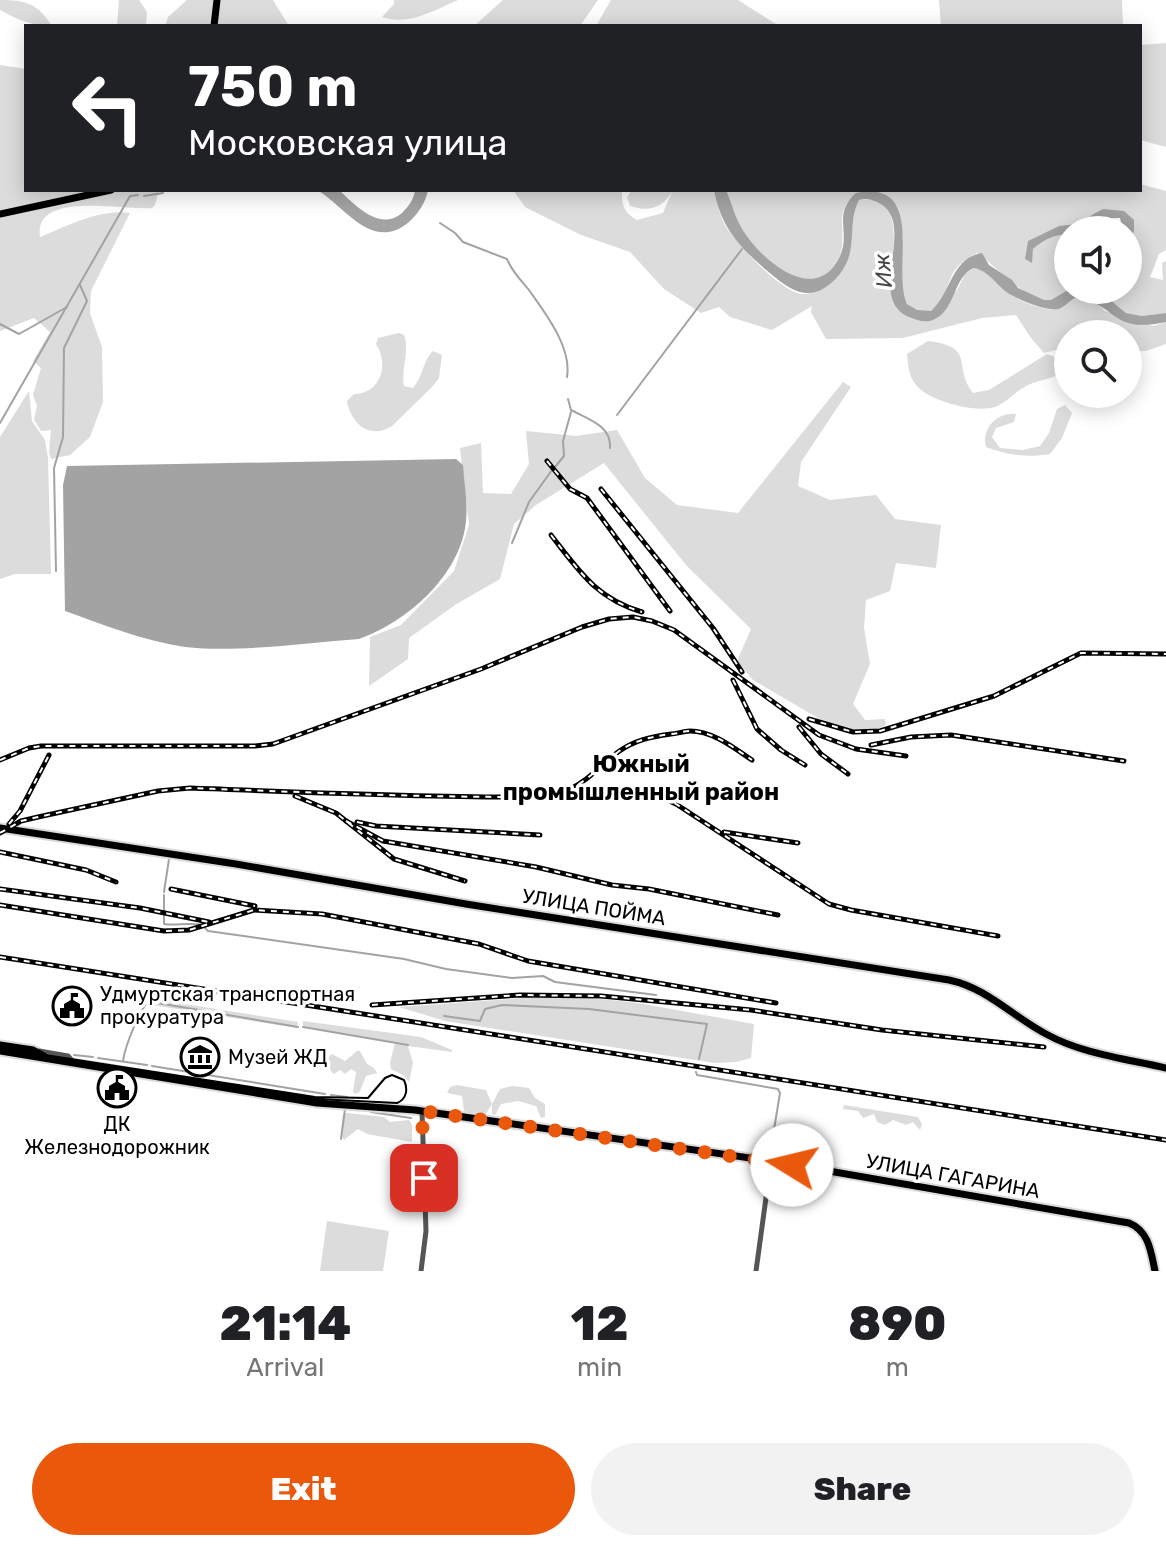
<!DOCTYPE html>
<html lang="en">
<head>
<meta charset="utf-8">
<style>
	body { margin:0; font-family:Rubik,sans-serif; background:#f2f2f2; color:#202124; height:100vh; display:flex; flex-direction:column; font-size:30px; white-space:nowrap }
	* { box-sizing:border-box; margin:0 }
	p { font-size:26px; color:#757577 }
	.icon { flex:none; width:44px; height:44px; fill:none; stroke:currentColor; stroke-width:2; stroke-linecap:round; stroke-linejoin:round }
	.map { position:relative; height:1271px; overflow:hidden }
	.panel { display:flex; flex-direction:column; background:#fff; flex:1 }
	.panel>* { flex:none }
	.banner { position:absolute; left:24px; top:24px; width:1118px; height:168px; border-radius:0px; box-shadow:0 4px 20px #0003; background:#202124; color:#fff; overflow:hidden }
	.controls { position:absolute; left:1054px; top:216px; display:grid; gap:16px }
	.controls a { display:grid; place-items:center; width:88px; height:88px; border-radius:50%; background:#fff; box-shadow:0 4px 20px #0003; font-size:40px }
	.pin { position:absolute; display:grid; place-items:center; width:68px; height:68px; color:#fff; margin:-34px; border-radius:16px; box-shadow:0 4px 12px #0006 }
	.me { position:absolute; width:88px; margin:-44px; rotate:279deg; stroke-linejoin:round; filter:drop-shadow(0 0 6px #0008) }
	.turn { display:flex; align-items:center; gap:28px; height:168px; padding:0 32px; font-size:36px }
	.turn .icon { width:104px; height:104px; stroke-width:2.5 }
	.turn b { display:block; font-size:56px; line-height:68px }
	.eta { display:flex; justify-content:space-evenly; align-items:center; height:136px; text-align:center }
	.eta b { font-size:48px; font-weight:800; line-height:56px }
	.button { display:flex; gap:16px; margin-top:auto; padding:16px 32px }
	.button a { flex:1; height:92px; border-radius:48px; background:#ea580c; color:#fff; font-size:32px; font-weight:800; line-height:92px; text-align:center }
	.button a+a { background:#f2f2f2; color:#202124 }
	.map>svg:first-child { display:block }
</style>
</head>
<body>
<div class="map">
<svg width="1166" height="1271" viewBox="0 0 1166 1271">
	<rect width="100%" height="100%" fill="#fff"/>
	<g fill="#dcdcdc">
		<path d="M0,0C26,0 37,3 52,26C32,26 18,20 0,10Z"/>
		<path d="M119,0H139L147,12L146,25L117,26Z"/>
		<path d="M187,0H213L210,26H165L168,17Z"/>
		<path d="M221,0H273L289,26H218Z"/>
		<path d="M394,0H458C433,11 408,26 382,17L394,4Z"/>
		<path d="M503,0H598L580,26H474Z"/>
		<path d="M611,0H738L779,26H596Z"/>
		<path d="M939,0H1122L1123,26H941Z"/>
		<path d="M1166,43V147L1140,140V45Z"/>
		<path d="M0,65L26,69V190H159L155,205L152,208C124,211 33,190 40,237C66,226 102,208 130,213L91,291L90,313L102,347L103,402L90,437L70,455L51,459L49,452L51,430L41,431L34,420L37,406L33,395L41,368L33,361L50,332L34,318L0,331Z"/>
		<path d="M1140,184L1166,191V250L1159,254L1150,277L1163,280L1162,263L1166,261V313L1142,316L1126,313L1109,299L1103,298L1091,290H1128V246L1134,231L1124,211L1091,215L1075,224L1059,226L1029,241L1031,263L1033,249C1045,240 1053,234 1068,235V290C1063,293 1057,298 1052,300C1031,307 992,262 977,253C968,258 959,263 953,273C946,286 941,319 918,311C912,308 907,305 904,298C899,274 906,250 901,226C900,220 901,214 898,208C891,191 858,186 847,203C836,221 849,241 837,261C810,306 756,255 739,224C734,214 730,201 726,190H1140Z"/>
		<path d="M513,190H622C622,205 623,212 637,220L663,213L672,192C661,209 649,212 630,206L627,197L632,190H714C717,202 719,214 725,225C735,243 781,292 802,294C814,295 831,284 839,274C860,248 846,226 859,200C903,192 894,244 891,271C890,283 895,297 897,309L911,318L928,321L957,290L965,274L974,268C991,272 997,286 1011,295C1020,301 1051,314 1061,308C1067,305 1070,300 1077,297L1098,304L1105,311L1153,326L1166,322V344L1146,351H1128V334H1068V347L1044,353L1031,338L1016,315L982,318L903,338L826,339L811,312L812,306L772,330L730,317L719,307L701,313L664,289L630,252L581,235L525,207Z"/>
		<path d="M399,333L404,335C410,350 401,369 404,386L413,388C423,377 423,360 433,351L442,355L439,378L433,386L392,426C370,440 351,424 347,401L354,394C380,394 390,365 376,344L378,338Z"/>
		<path d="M928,341C977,347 952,366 973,393L989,390L1047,354L1058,358L1061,373C1050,380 1037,380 1026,386C1015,392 1006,403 995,407C976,413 933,402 919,388C909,379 908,367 907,354Z"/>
		<path d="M843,382L851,387L801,462L798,486L830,500L876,495L895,519L941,525L936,568L896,563L890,591L866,600L864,628L870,664L853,704L865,720L885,719L886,725L878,729L856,731L828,724L753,680L737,661L751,629L686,565L604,463L536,505L514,524L500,579L455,605L409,638L408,659L369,686L370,637L401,625L454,571L469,525L460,448L481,443L483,493L511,494L529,464L526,431L576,436L617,430L645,478L677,505L738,513Z"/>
		<path d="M29,391L32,421L45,440L48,458L51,574H15L0,579V437Z"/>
		<path d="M1065,405L1072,413L1062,438L1050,454C1028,458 1006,455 986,447C981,429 997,412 1016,414L1014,422L996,428L992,437L1000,448L1023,450L1040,446L1049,433L1057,409Z"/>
		<path d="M522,998H592L638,1003L754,1024L751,1058L736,1062L714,1063L445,1021L399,1007Z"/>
		<path d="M153,999L298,1022L297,1028L152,1005Z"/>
		<path d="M303,1021L421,1037L452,1050V1052L408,1046L413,1063L409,1082L403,1075L391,1069L390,1063L395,1043L303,1027Z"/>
		<path d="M357,1051H360L367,1064L374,1068L377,1073L366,1076L360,1091L356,1094L353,1092L356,1072L351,1069L345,1074L340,1070L334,1074L331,1071L326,1059L332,1054L345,1061Z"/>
		<path d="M457,1085L486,1090L492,1104L500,1089L512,1086L529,1088L535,1098L545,1104V1117L541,1118L536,1106L518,1101L501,1104L495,1115L492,1114V1104L485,1115L478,1116L464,1111L462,1096L447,1093L450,1087Z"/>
		<path d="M844,1105L918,1117L922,1124L920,1130L913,1122L906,1125L893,1120L885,1125L877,1122L874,1114L863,1118L858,1111L843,1109Z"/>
		<path d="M347,1113L384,1117L390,1122L409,1120L412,1125V1142L367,1134L358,1129L344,1140L341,1134L343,1114Z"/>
		<path d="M327,1221L389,1231L383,1271H320Z"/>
	</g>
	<g fill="#a3a3a3">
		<path d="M317,190H339C355,205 380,232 402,213C409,206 414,199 415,190H428C426,202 418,214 409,222C372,253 345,206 317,190Z"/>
		<path d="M714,190H726C731,201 734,214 740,225C757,257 815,309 840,256C851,232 832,214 856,193C928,179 891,270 907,304L917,310L931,311C952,292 951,258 982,253L989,265L1012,280L1018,288L1044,300H1051L1068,290H1091L1103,298L1109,299L1126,313L1142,316L1166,313V322C1110,334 1118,305 1077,297C1070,300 1067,305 1061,308C1052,314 1020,300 1011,295C997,287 991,272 974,268C953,276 956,311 933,320C926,323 916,320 909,317C864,298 920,221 877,202C870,199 867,198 859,200C846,226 860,249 839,275C815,303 795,295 771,274C742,250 721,229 714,190Z"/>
		<path d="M1103,209L1124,211L1134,220V231L1128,246V230H1123L1120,218C1100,217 1091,230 1068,230V235C1053,234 1044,240 1033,249L1032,263L1025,259L1028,241L1059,226L1075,224Z"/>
		<path d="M456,459L463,465C464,483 468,503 466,521C461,575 407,622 359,639C306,643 236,653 185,647C144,641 104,625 65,611L63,485L67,466Z"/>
	</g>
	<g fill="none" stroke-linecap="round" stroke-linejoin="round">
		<g stroke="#a3a3a3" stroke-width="2">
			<path d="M144,196L163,193"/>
			<path d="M440,223L455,233L463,242L507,259C512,272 521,280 529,290C545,313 572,347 567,377"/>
			<path d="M0,324L19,334L67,307"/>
			<path d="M568,399L571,410C588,419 612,426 610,448"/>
			<path d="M617,415L742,249"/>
			<path d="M0,423L130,196L138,195"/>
			<path d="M555,467L564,456L563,441L571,412"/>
			<path d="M512,543L529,502L552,470"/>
			<path d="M56,571L54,468L63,437L64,348L87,301L80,285"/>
			<path d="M164,892L169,859"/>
			<path d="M164,911V895"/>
			<path d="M164,915V924C177,926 187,922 203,925"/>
			<path d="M205,928L208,931L404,959L446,969L512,978L543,976L555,982L656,995"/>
			<path d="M152,995V1002L298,1027"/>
			<path d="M444,1016L480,1021L485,1009L502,1005L589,1009L707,1024L699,1059"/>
			<path d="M303,1027L408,1045"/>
			<path d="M74,1055L93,1057"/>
			<path d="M98,1058L147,1065"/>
			<path d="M123,1061C125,1046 140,1008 151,998"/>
			<path d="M152,1066L325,1094"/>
			<path d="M696,1072L697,1075L778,1089L780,1093L770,1154"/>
			<path d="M331,1095L347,1097"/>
			<path d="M371,1112L411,1118"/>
			<path d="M341,1139L345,1109"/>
		</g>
		<defs>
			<g id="major">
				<path d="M214,26L217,0"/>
				<path d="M0,214L111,190"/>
				<path d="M0,828L236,864L466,904L949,980C987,988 1012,1016 1046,1034C1082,1054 1127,1059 1166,1068"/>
				<path d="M0,1045L33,1050L44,1056"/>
				<path d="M0,1051L317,1103L415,1110L771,1161L1129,1223C1149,1231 1151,1252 1155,1271"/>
			</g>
		</defs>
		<use href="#major" stroke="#dbdbdb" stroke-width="11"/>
		<g stroke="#555" stroke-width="5">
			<path d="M39,1051L68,1056L74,1063"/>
			<path d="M421,1271L426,1231L422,1111"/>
			<path d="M756,1271L771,1161"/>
		</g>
		<use href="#major" stroke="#000" stroke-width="7"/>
		<path stroke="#000" stroke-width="2" d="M0,1048L315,1097L368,1098L385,1078L392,1075L404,1080C408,1089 407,1099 397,1103L317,1099L0,1049"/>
		<defs>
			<g id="rail">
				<path d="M547,461L570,489L587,498L670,611"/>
				<path d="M601,489L713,628L742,672"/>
				<path d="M551,535C580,572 596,598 642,612"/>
				<path d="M733,680L757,729L781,750L805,765"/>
				<path d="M809,719L853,732L880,731L994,696L1081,653L1166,654"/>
				<path d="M799,727L821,754L848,774"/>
				<path d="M871,745L911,737L951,735L1124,761"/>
				<path d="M0,760L29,748L41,746H255L273,744L481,669L582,627L609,619L633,617L652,621L674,630L819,735L856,749L906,756"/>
				<path d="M568,790C591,779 599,766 618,752C635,740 650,737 671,734C677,734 683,731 690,731C713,731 734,748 752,760"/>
				<path d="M295,796L336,813L394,859L465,881"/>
				<path d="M346,821L383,841L536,867L612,885L649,889L778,915"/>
				<path d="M357,822L376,826L540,835"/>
				<path d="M9,824L20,811L49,755"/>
				<path d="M724,832L798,843"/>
				<path d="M0,833L21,821L38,817L158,791L190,788C300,792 410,797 520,797C575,797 625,775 676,804L829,904L851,910L998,936"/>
				<path d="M0,852L86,870L116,882"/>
				<path d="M0,889L140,908L209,922"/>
				<path d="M171,889L255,906"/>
				<path d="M0,905L164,931L189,930L254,910L322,914L479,944L528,961L776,1003"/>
				<path d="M0,957L1166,1140"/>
				<path d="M372,1005L520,995L601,996L751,1010L882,1030L1044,1047"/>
			</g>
		</defs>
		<use href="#rail" stroke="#000" stroke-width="5"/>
		<use href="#rail" stroke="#fff" stroke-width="2" stroke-dasharray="6" stroke-linecap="butt"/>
	</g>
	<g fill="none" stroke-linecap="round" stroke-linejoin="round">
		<path stroke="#ea580c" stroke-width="14" stroke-dasharray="0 25.2" d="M424,1178L422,1111L792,1165"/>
	</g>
	<defs>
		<symbol id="civic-ring" viewBox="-11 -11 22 22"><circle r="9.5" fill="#fff" stroke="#000" stroke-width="1.5"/><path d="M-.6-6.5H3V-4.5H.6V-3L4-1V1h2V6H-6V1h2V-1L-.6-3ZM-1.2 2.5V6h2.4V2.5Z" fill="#000"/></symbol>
		<symbol id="museum-ring" viewBox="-11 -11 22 22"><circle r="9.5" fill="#fff" stroke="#000" stroke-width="1.5"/><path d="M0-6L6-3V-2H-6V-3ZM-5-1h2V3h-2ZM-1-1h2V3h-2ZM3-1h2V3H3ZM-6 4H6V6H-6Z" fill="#000"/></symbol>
	</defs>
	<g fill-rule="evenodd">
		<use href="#civic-ring" x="50" y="984" width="44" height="44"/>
		<use href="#museum-ring" x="178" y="1035" width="44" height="44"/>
		<use href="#civic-ring" x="95" y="1066" width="44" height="44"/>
	</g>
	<g text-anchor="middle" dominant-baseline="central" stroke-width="7" stroke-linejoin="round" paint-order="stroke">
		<g font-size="20" fill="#000" stroke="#fff">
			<text transform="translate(594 907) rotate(9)">УЛИЦА ПОЙМА</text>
			<text transform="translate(953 1176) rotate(10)">УЛИЦА ГАГАРИНА</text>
		</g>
		<g font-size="20" fill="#000" stroke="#fff" text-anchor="start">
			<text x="100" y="994">Удмуртская транспортная<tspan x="100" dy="23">прокуратура</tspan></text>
			<text x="228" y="1057">Музей ЖД</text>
			<text x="117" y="1124" text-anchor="middle">ДК<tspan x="117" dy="23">Железнодорожник</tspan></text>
		</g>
		<g font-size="22" font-style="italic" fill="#444" stroke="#fff">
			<text transform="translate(883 271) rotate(-95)">Иж</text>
		</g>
		<g font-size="24" font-weight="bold" fill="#000" stroke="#fff">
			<text x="641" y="764">Южный<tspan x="641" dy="28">промышленный район</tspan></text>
		</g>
	</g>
</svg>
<div class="controls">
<a><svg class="icon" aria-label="sound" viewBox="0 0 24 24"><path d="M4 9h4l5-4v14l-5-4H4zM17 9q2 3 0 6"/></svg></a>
<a><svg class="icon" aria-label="search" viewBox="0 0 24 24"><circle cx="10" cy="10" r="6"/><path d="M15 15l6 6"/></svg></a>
</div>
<div class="pin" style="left:424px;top:1178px;background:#d93025"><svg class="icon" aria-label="arrive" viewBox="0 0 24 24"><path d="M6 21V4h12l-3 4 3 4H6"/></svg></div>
<svg class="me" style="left:792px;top:1165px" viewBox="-20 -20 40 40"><circle r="19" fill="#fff"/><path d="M0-13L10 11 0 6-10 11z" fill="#ea580c"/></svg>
<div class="banner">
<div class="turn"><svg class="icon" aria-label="left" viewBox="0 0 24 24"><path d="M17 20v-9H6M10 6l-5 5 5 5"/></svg><div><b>750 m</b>Московская улица</div></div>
</div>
</div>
<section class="panel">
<div class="eta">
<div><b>21:14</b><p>Arrival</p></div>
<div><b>12</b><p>min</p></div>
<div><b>890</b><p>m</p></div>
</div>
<div class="button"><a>Exit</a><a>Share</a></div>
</section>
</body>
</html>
